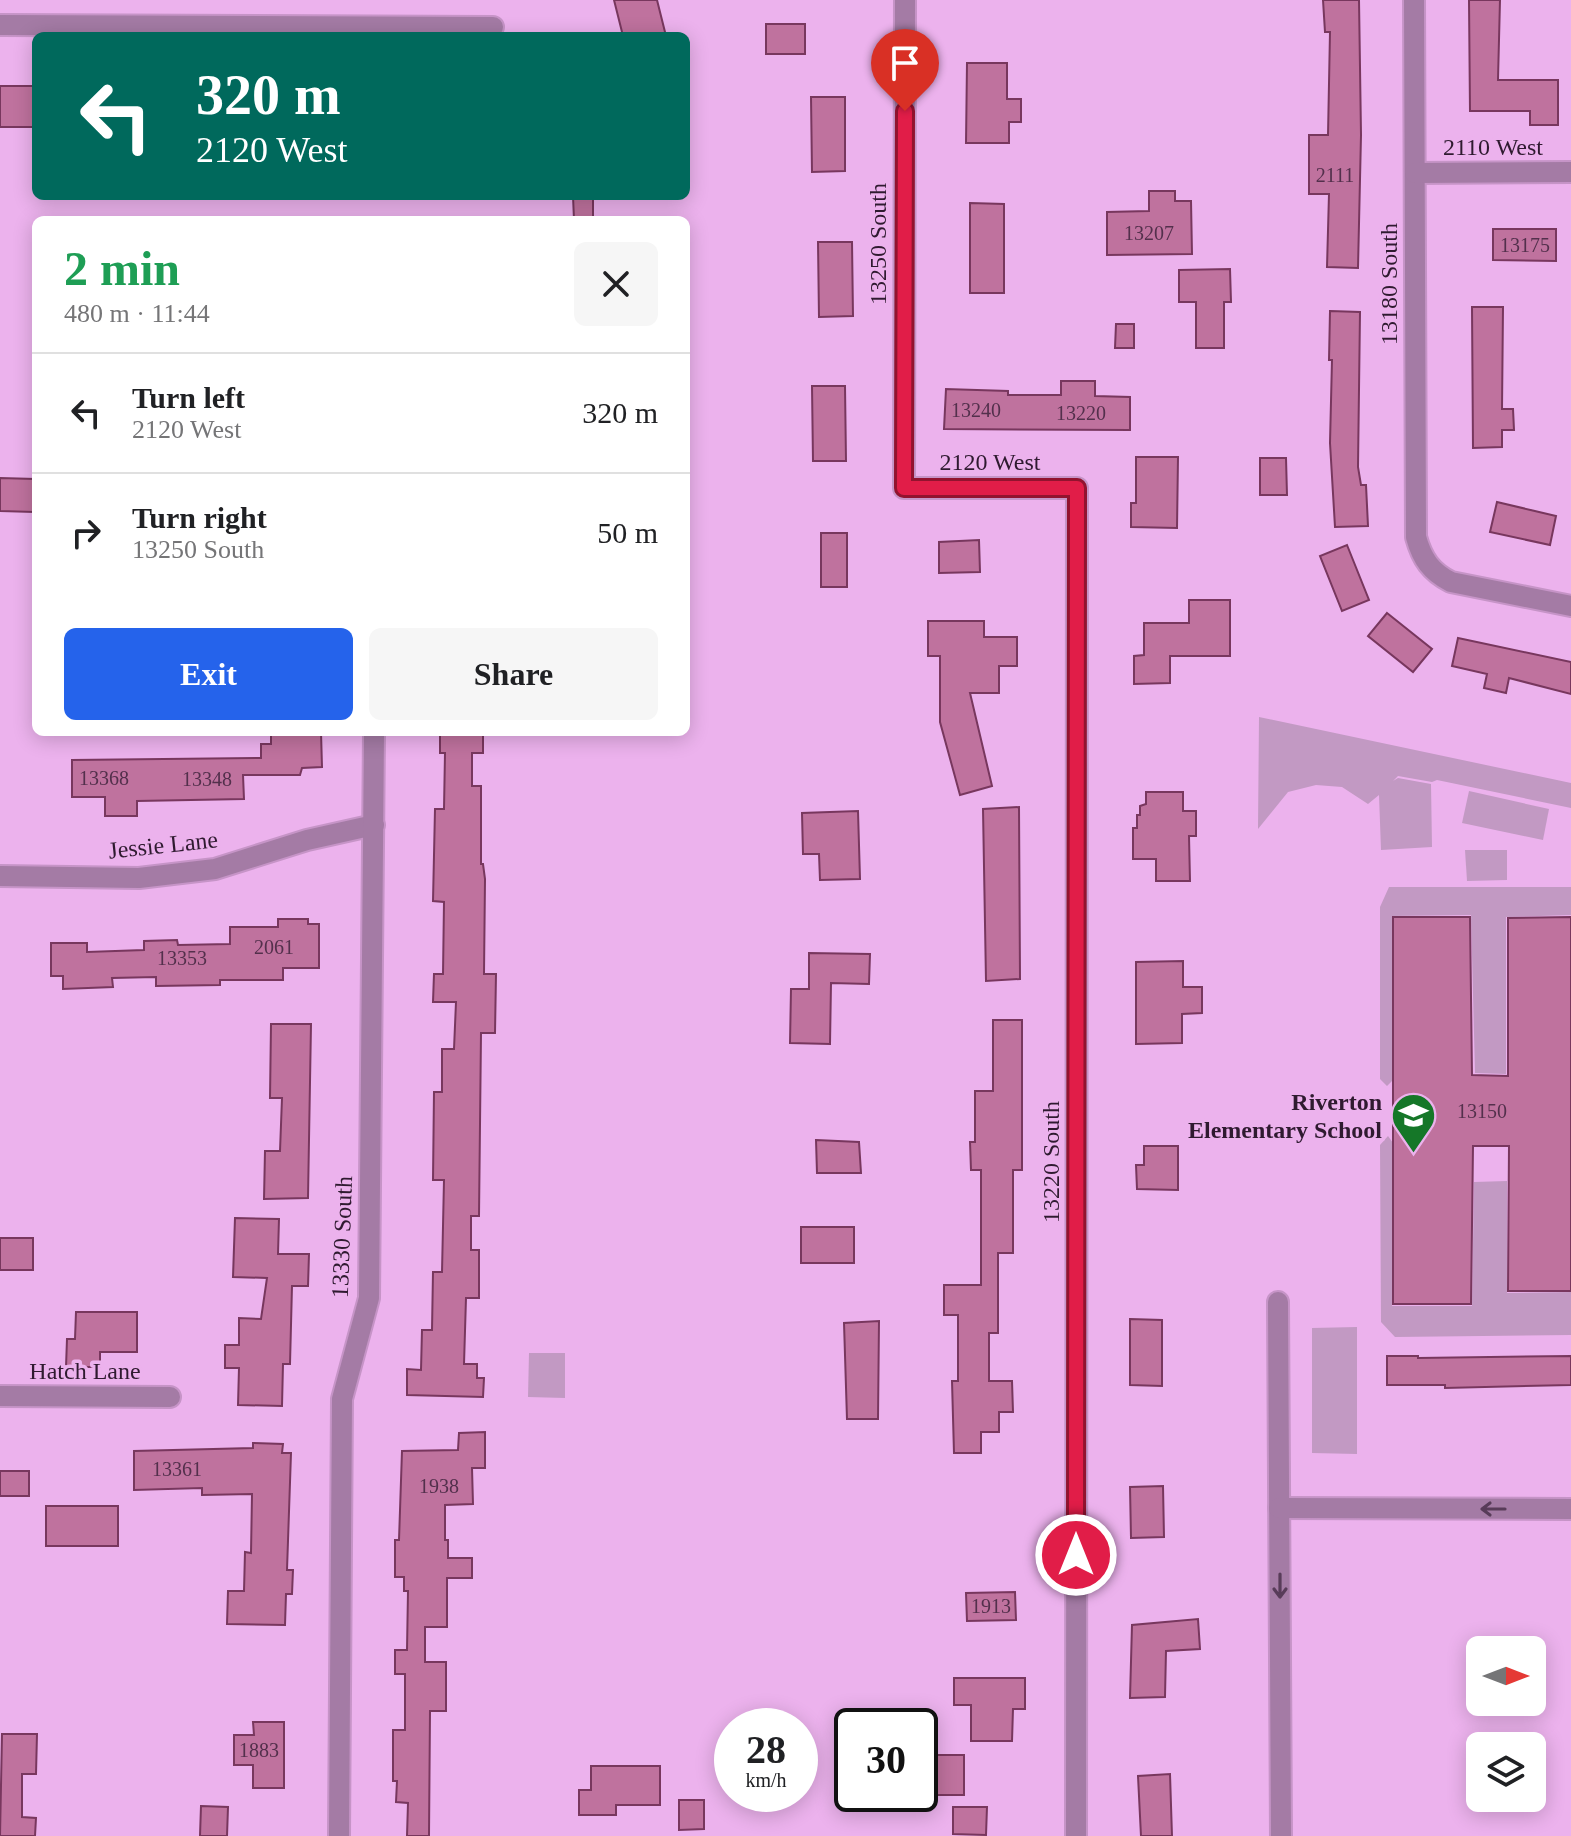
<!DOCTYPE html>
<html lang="en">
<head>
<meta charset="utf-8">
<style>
	body { margin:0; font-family:Georgia,serif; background:#f6f6f6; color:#202124; height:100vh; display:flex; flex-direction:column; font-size:30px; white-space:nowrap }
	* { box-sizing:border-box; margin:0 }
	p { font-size:26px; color:#757577 }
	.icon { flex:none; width:44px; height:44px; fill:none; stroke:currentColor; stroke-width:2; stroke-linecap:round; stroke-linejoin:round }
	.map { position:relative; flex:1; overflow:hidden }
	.drawer { position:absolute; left:32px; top:216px; width:658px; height:520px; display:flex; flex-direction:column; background:#fff; border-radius:12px; box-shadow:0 4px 20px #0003 }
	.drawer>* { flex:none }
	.guide { position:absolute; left:32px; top:32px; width:658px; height:168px; border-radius:12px; box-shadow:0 4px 20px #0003; background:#00695c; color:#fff; overflow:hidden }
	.needle { width:52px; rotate:90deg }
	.fabs { position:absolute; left:1466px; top:1636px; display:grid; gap:16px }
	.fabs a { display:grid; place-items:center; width:80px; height:80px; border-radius:12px; background:#fff; box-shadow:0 4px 20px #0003; font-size:40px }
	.speed { position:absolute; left:714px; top:1708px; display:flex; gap:16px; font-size:40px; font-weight:700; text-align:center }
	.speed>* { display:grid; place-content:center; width:104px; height:104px; border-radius:50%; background:#fff; box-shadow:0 4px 20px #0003; line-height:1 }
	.speed small { font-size:20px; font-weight:400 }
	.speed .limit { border:4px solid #111; border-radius:12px; background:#fff; color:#111 }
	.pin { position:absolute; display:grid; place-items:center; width:68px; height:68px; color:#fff; margin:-82px -34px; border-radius:50% 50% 50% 0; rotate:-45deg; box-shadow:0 0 8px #0007 }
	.pin .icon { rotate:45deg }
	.me { position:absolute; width:88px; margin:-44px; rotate:0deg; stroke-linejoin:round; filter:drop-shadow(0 0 6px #0008) }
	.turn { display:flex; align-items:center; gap:28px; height:168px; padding:0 32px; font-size:36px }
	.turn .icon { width:104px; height:104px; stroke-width:2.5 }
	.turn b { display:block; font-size:56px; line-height:68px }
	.round { display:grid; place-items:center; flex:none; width:84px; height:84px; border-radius:12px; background:#f6f6f6 }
	.summary { display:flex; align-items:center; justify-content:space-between; height:136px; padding:0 32px }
	h1 { font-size:48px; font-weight:700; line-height:60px; color:#1e9e55 }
	.cta { display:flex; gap:16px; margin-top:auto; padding:16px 32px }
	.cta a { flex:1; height:92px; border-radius:12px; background:#2563eb; color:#fff; font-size:32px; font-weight:700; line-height:92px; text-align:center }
	.cta a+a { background:#f6f6f6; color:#202124 }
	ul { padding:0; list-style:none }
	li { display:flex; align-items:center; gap:24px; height:120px; padding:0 32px; border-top:2px solid #e0e0e0 }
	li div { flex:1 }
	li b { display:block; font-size:30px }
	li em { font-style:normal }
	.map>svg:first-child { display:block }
</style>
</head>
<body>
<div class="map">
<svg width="1571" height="1836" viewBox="0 0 1571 1836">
	<rect width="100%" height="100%" fill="#ecb2ed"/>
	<g fill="#c299c3">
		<path d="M1259,717L1571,783V808L1437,780L1432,782L1398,776L1393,781L1398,778L1431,784L1432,847L1381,850L1379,795L1368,804L1342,787L1316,785L1288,792L1258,829Z"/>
		<path d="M1469,791L1549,809L1543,840L1462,823Z"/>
		<path d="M1465,850H1507V880L1467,881Z"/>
		<path d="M1389,887H1571V915L1506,917V1074L1475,1073L1471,915L1392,916V1081L1387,1086L1380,1079V907Z"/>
		<path d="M1388,1136L1393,1143L1392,1306H1472L1474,1182L1507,1181V1293L1571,1292V1335L1395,1337L1381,1322L1380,1145Z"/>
		<path d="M1357,1327V1454L1312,1453V1328Z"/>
		<path d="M529,1353H565V1398L528,1397Z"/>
	</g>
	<g fill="#bf729e" stroke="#78375e" stroke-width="2">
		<path d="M614,0H657L666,36H623Z"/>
		<path d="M1323,0H1359L1361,135L1358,268L1327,267L1329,194H1309V135H1328L1330,32H1325Z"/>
		<path d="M1469,0H1500L1498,80H1558V125H1530V111H1470Z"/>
		<rect x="766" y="24" width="39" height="30"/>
		<path d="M967,63H1007V99H1021V122H1009V143H966Z"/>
		<rect x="0" y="86" width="36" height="41"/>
		<path d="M811,97H845V171L812,172Z"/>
		<path d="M1149,191H1175V201H1191L1192,254L1107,255V212L1149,211Z"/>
		<path d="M573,196H593V220H574Z"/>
		<path d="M970,203L1004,204V293H970Z"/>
		<path d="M1493,229H1556V261L1493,260Z"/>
		<path d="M818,242H852L853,316L819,317Z"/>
		<path d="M1230,269L1231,302H1224V348H1196V302H1179V270Z"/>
		<path d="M1472,307H1503L1502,409H1513L1514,430H1502V447L1473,448Z"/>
		<path d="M1330,311L1360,312L1358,467L1361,485H1366L1368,526L1335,527L1330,443L1332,360H1329Z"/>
		<path d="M1116,324H1134V348H1115Z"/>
		<path d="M1061,381H1095V396L1130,397V430L944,429L946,389L1008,391V395H1061Z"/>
		<path d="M812,386H845L846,461H813Z"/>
		<path d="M1136,457H1178L1177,528L1131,527V503H1136Z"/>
		<path d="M1260,458H1286L1287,495H1260Z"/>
		<path d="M0,478L35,479L34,512L0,511Z"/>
		<path d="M1497,502L1556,516L1550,545L1490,532Z"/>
		<rect x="821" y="533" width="26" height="54"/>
		<path d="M979,540L980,572L939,573V542Z"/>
		<path d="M1347,545L1369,600L1342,611L1320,556Z"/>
		<path d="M1189,600H1230V656H1170V683L1134,684V656L1144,655V623H1189Z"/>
		<path d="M1387,613L1432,649L1413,672L1368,636Z"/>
		<path d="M928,621H984V637H1017V666H999V693H970L992,786L960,795L940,722V656H928Z"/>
		<path d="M1458,638L1571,662V694L1509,678L1506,693L1484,688L1487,674L1452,666Z"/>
		<path d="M271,732H321L322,767L302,768L300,775H243L244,799L137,801V816H105V797H72V760L261,758V744H271Z"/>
		<path d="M440,732H483V753H472V786H481V864H483L485,879L484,974H496L495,1033H481L479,1216H471V1250H479V1298H466L464,1364H477V1378H484L483,1397L407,1395V1369L421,1370L422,1330H432L433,1272H442L444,1180H433L434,1092H442V1049H454L456,1002H433L434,974H443L444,902L433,901L435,809H444L445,753H440Z"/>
		<path d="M1146,792H1183V811H1196V836H1189L1190,881H1156V859H1133V828H1137V815H1140V806L1146,804Z"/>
		<path d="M1019,807L1020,979L986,981L983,809Z"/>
		<path d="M858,811L860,879L820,880L819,854H803L802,813Z"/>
		<path d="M1393,917H1470L1472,1075L1508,1076V918L1571,917V1291H1508L1509,1146H1473L1471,1304H1393Z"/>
		<path d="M278,919H308V924H319V968H283V980H220V985L156,986V977L112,978L113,987L63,989V976H51V943H87V952L144,950V941L177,940L178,945L230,944V927H278Z"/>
		<path d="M809,953L870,954L869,984L831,983L830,1044L790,1043L791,989H809Z"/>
		<path d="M1183,961V987H1202V1013L1182,1014V1043L1136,1044V962Z"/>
		<path d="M993,1020H1022V1170H1013V1253H998V1333H989V1381H1012L1013,1412H999V1432H981V1453H954L952,1381H958V1315H944V1285H981V1170H971L970,1142H975V1091H993Z"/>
		<path d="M271,1024H311L308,1198L264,1199L265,1151H280L282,1098H270Z"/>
		<path d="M816,1140L859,1142L861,1173H817Z"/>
		<path d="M1144,1146H1178V1190L1137,1189L1136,1165H1144Z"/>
		<path d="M235,1218L279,1219L278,1254H309L308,1286H292L290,1364H283L282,1406L238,1405L239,1368H225V1345H239V1318L261,1319L267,1278L233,1277Z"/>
		<rect x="801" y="1227" width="53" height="36"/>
		<rect x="0" y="1238" width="33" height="32"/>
		<path d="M76,1312H137V1352H100V1367H66L67,1339H75Z"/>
		<path d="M1130,1319L1162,1320V1386L1130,1385Z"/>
		<path d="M879,1321L878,1419H847L844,1323Z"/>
		<path d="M1387,1356H1418V1358L1571,1356V1385L1445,1388V1385H1387Z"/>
		<path d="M485,1432V1468H472L473,1504L445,1505V1540H448V1558H472V1578H447V1627H425V1662H446V1711H430L429,1836H407L408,1803L396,1802L397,1781H393V1730H405V1674H395V1650H407L408,1591H404V1577H395V1540H399L402,1451L458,1450L459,1433Z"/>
		<path d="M253,1443L283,1444L282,1453H291L287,1570H293L292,1594H286L285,1625L227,1624L228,1591H244L245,1552L251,1553L252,1494L202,1495V1488L134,1490V1451L253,1448Z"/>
		<rect x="0" y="1471" width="29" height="25"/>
		<path d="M1163,1486L1164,1537L1131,1538L1130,1487Z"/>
		<rect x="46" y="1506" width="72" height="40"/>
		<path d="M1015,1592L1016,1620L967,1621L966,1593Z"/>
		<path d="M1198,1619L1200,1649L1166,1651L1165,1697L1130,1698L1132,1625Z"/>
		<path d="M954,1678H1025V1709H1013L1012,1741H971V1705H954Z"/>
		<path d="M253,1722H284V1788H253V1765H234V1735H254Z"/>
		<path d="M2,1734H37L36,1774H22V1817L36,1818L35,1836H0Z"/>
		<rect x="920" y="1755" width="44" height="40"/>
		<path d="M591,1766H660V1805H616V1815H579V1790H591Z"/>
		<path d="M1170,1774L1172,1836H1141L1138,1776Z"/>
		<path d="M679,1800H704V1829L679,1830Z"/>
		<path d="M201,1806L228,1807L227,1836H200Z"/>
		<path d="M953,1807H987L986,1835L953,1834Z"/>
	</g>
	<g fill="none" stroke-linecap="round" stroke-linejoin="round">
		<defs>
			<g id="minor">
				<path d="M905,0L904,488H1077L1076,1836"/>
				<path d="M1414,0L1416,537C1422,559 1431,572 1451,582L1571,606"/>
				<path d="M0,25L493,27"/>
				<path d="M1415,173L1571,172"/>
				<path d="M0,876L139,878L215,869L307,840L374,825"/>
				<path d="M1278,1302L1281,1836"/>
				<path d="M0,1396L170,1397"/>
				<path d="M1279,1508L1571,1509"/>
				<path d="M339,1836L342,1399L369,1298L374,732"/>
			</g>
		</defs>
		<use href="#minor" stroke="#c694c7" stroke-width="24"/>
		<use href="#minor" stroke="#a47ba5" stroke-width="20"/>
	</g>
	<defs><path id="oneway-shaft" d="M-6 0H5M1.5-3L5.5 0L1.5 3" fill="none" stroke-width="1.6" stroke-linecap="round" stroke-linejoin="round" transform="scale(2)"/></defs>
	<g stroke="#583c59">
		<use href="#oneway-shaft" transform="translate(1493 1509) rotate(-180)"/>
		<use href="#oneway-shaft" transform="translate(1280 1586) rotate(90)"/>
	</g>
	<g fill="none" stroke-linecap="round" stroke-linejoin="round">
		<defs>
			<path id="route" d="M905,111L904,488H1077L1076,1555"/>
		</defs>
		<use href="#route" stroke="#92132f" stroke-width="20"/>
		<use href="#route" stroke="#e11d48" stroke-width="14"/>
	</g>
	<defs>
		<symbol id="school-pin" viewBox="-11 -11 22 30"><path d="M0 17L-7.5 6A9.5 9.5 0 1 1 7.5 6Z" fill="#157728" stroke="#ecb2ed"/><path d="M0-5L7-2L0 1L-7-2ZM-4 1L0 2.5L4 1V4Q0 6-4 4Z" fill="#fff"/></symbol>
	</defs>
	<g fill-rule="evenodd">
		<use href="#school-pin" x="1388" y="1090" width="51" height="69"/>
	</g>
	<g text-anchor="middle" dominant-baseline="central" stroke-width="7" stroke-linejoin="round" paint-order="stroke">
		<g font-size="20" fill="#53304c">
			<text x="1335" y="175">2111</text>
			<text x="1149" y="233">13207</text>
			<text x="1525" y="245">13175</text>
			<text x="976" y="410">13240</text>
			<text x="1081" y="413">13220</text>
			<text x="104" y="778">13368</text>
			<text x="207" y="779">13348</text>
			<text x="274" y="947">2061</text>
			<text x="182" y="958">13353</text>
			<text x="1482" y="1111">13150</text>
			<text x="177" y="1469">13361</text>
			<text x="439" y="1486">1938</text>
			<text x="991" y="1606">1913</text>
			<text x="259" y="1750">1883</text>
		</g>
		<g font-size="24" fill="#2f1a30" stroke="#ecb2ed">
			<text x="1493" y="147">2110 West</text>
			<text transform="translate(878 244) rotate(-90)">13250 South</text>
			<text transform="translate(1389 284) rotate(-90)">13180 South</text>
			<text x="990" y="462">2120 West</text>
			<text transform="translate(163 845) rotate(-6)">Jessie Lane</text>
			<text transform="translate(1051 1162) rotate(-90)">13220 South</text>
			<text transform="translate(342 1237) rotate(-88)">13330 South</text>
			<text x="85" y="1371">Hatch Lane</text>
		</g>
		<g font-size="24" font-weight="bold" fill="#2f1a30" stroke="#ecb2ed" text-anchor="end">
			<text x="1382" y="1102">Riverton<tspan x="1382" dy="28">Elementary School</tspan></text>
		</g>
	</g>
</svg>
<div class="fabs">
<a><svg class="needle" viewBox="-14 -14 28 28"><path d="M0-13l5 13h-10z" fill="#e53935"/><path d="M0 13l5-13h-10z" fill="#757577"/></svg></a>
<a><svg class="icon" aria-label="layers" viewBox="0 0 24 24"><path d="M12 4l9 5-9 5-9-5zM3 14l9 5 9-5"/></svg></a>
</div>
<div class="speed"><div>28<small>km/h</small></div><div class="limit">30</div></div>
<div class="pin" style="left:905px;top:111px;background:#d93025"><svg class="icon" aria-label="arrive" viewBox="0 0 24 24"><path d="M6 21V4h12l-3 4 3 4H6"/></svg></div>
<svg class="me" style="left:1076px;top:1555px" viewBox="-20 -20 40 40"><circle r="17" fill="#e11d48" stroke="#fff" stroke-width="3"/><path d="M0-11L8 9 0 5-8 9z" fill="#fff"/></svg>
<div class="guide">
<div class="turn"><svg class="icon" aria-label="left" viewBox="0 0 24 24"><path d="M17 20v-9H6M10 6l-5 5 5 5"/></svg><div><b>320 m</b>2120 West</div></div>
</div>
<section class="drawer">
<div class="summary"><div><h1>2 min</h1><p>480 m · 11:44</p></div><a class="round"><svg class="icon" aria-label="close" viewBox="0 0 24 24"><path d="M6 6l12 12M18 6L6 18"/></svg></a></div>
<ul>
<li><svg class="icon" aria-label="left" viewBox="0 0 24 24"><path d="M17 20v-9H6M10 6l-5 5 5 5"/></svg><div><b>Turn left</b><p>2120 West</p></div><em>320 m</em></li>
<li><svg class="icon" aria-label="right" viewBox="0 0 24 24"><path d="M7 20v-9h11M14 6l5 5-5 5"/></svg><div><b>Turn right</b><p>13250 South</p></div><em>50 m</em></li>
</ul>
<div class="cta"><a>Exit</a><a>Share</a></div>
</section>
</div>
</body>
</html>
